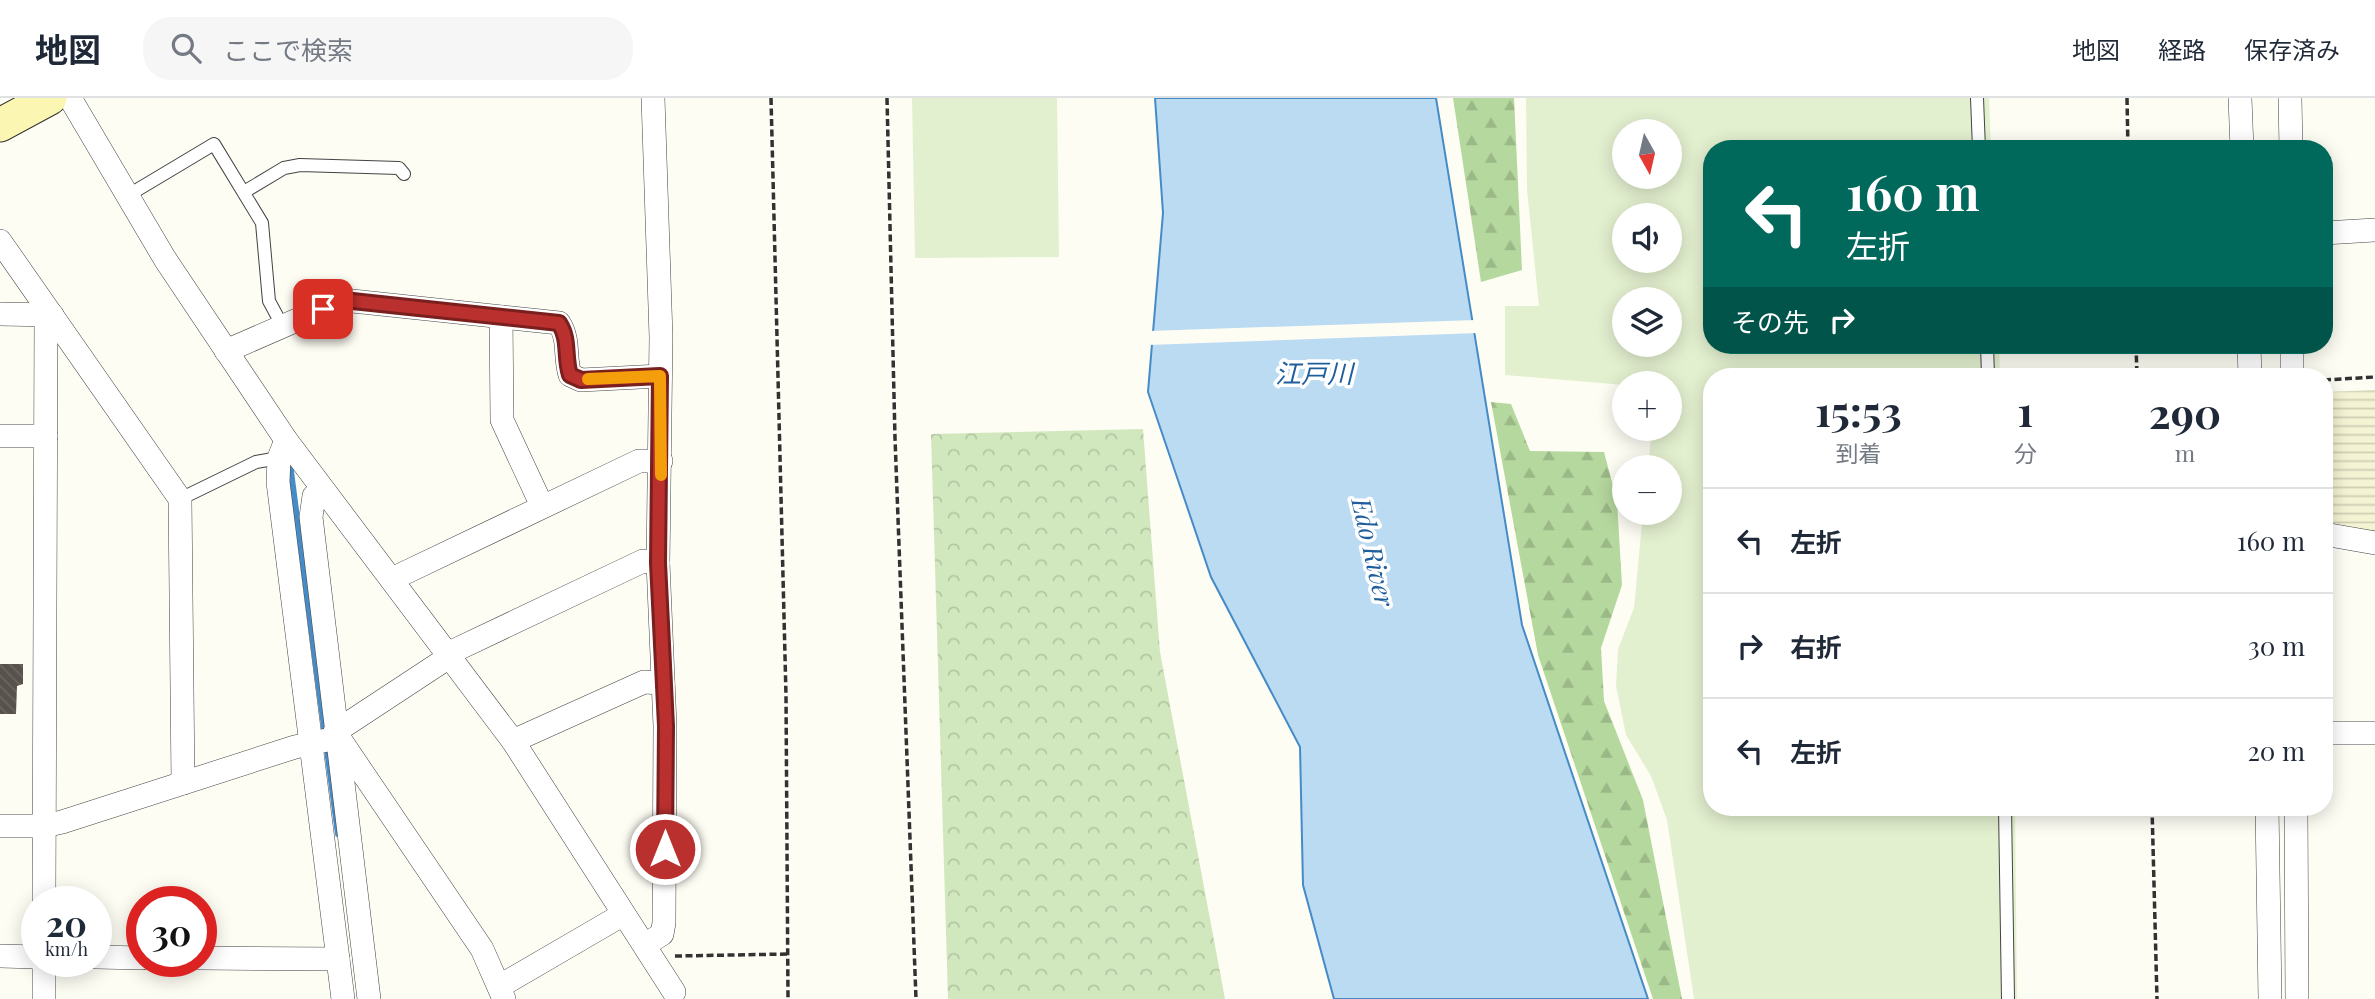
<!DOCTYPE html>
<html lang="ja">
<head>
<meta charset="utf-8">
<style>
	body { margin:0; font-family:"Playfair Display","Noto Sans JP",serif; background:#f6f6f7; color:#1f2937; height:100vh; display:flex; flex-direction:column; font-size:26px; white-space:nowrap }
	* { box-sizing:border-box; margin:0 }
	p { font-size:23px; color:#747a83 }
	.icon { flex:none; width:38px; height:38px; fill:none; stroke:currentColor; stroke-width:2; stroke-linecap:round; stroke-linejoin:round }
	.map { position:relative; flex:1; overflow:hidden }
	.details { position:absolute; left:1703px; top:270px; width:630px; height:448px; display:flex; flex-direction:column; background:#fff; border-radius:28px; box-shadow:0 4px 18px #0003 }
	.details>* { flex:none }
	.hud { position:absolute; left:1703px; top:42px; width:630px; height:214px; border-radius:28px; box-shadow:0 4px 18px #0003; background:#00695c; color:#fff; overflow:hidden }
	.needle { width:46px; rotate:172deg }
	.controls { position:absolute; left:1612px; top:21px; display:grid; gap:14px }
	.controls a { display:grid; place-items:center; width:70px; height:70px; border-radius:50%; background:#fff; box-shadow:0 4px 18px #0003; font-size:35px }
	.speed { position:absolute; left:21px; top:788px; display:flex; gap:14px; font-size:35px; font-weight:700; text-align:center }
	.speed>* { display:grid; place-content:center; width:91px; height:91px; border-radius:50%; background:#fff; box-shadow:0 4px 18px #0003; line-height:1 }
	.speed small { font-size:18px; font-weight:400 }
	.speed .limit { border:10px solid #d22; background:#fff; color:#111 }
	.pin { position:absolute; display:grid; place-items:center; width:60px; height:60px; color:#fff; margin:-30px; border-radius:14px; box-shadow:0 4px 10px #0006 }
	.me { position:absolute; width:77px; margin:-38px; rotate:0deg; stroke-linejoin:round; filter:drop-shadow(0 0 5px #0008) }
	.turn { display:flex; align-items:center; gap:24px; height:147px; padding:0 28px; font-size:32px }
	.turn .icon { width:91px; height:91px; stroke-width:2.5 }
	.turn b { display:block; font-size:49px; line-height:60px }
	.then { display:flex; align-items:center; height:66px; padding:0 28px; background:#0003; gap:14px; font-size:26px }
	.eta { display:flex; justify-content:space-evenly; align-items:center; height:119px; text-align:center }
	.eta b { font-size:42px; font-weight:700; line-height:49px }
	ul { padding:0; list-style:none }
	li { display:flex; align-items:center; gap:21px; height:105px; padding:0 28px; border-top:2px solid #e0e1e3 }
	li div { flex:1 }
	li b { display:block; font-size:26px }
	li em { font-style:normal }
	header { display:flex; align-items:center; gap:42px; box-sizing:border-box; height:98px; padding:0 35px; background:#fff; border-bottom:2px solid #e0e1e3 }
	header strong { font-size:33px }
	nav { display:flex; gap:38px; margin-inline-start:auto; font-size:24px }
	.search { width:490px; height:63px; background:#f6f6f7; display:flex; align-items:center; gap:18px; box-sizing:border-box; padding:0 24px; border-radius:28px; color:#747a83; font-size:26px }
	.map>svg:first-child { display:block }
</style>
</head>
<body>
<header>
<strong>地図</strong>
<div class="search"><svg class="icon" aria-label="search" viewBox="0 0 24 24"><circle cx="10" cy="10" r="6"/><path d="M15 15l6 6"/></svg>ここで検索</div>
<nav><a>地図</a><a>経路</a><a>保存済み</a></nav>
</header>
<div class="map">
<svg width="2375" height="901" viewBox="0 0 2375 901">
	<defs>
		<pattern id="farmland-rules" width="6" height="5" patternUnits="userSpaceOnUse" patternTransform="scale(1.75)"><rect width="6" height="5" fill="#f4f3d4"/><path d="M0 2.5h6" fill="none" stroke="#d0cfb5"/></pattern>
		<pattern id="forest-firs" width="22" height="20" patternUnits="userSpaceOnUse" patternTransform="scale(1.75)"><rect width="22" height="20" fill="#b5d89e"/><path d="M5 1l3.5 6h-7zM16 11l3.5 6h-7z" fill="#9bb887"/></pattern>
		<pattern id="park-crowns" width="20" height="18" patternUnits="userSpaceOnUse" patternTransform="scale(1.75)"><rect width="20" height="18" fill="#d1e8be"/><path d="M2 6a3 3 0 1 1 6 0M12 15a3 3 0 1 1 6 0" fill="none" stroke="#b2c6a2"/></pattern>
		<pattern id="building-back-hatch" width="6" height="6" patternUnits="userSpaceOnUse" patternTransform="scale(1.75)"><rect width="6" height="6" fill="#58524d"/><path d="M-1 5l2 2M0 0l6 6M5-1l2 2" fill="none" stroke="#6b6662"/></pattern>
	</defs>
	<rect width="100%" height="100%" fill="#fefdf4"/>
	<path fill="url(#farmland-rules)" d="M2375,292V434L2324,428V294Z"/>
	<g fill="url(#forest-firs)">
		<path d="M1453,0H1514L1522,172L1481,184Z"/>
		<path d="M1491,304L1511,306L1530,353L1604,354L1617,403L1622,487L1601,550L1604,603L1643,702L1682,901H1653L1538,557Z"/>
	</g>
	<path fill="url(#park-crowns)" d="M1143,331L1160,554L1225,901H948L931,336Z"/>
	<g fill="#e3f0cf" fill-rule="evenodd">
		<path d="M912,0H1057L1059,159L915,160Z"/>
		<path d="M1526,0H1989L1991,51H1712V247H1999L2000,278H1712V709H2015L2017,901H1694L1667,722L1651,678L1626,637L1616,588L1618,551L1634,510L1643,415H1670V369H1648L1652,331H1670V312L1675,311L1679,303L1670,285L1624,287L1505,277V208H1539L1527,92ZM1624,33H1670V79H1624ZM1624,117H1670V163H1624ZM1624,201H1670V247H1624Z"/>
	</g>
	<path fill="#bbdbf3" stroke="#458bc7" stroke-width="2" d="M1155,0H1436L1522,527L1648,901H1334L1303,787L1300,649L1211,479L1148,294L1163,115Z"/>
	<path fill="#fefdf4" d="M1476,222L1478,235L1148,247L1149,233Z"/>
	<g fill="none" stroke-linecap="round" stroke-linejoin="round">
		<path stroke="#458bc7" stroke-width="6" d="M290,366L338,736"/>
	</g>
	<path fill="url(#building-back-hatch)" d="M0,566H23V586L17,588L16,616H0Z"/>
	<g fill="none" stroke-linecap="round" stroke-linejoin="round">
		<defs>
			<g id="lane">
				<path d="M1977,0L1979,51"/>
				<path d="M244,94L284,70L300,67L399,70L404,76"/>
				<path d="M127,98L214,46L262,125L269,203L283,229"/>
				<path d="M1987,247L1988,278"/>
				<path d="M180,401L256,364L279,360"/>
				<path d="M2005,709L2008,901"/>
			</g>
			<g id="street">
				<path d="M70,0L165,161L286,342L513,643L674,894"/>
				<path d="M2240,0L2242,51"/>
				<path d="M2290,0L2291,51"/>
				<path d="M2324,135L2375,132"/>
				<path d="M0,143L180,401L183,685"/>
				<path d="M0,216L52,217"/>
				<path d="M501,219L502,322L542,408"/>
				<path d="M2249,247L2250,278"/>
				<path d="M226,253L343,202L559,225C570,242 564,258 570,277L581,282L660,278"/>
				<path d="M2292,278V247"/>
				<path d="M0,338H46"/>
				<path d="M286,342L279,360L278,384L343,901"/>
				<path d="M323,392L314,398L311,419L369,901"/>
				<path d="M2324,436L2375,445"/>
				<path d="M392,481L639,363H661"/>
				<path d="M447,556L643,463L658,465"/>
				<path d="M449,559L335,634L482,851L504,901"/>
				<path d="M2324,635H2375"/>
				<path d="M513,643L644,584L663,585"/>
				<path d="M2267,709L2270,901"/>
				<path d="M2296,709L2297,901"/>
				<path d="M0,728H44L62,724L295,649L327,642"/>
				<path d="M44,803L46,217"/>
				<path d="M645,847L662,836L664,825L665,628L658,465L661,239L653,0"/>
				<path d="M0,858L37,859"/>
				<path d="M96,859L142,860"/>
				<path d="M201,860L338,861"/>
				<path d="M500,888L622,817"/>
				<path d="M44,901V863"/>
			</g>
			<path id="secondary" d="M0,27L50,0"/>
		</defs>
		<use href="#lane" stroke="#434343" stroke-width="14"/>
		<use href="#street" stroke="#434343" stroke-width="24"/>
		<use href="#secondary" stroke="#323232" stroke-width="35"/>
		<g stroke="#323232" stroke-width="3.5" stroke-dasharray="7 3.5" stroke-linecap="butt">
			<path d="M771,0L786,598L788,901"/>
			<path d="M887,0L895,340L916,901"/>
			<path d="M2127,0L2128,51"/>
			<path d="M2136,247L2137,278"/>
			<path d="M2324,282L2375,279"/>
			<path d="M2152,709L2157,901"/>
			<path d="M675,858L788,856"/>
		</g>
		<use href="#lane" stroke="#fff" stroke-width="12"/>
		<use href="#street" stroke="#fff" stroke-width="23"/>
		<use href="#secondary" stroke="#fbf7b3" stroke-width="33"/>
	</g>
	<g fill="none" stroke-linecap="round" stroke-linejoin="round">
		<defs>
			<path id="route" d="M323,211L343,202L559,225C570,242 564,258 570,277L581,282L660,278L658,465L666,628L665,751"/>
		</defs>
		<use href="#route" stroke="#791f1e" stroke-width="18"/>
		<use href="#route" stroke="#ba302e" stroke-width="12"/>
		<path stroke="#f59e0b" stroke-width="12" d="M588,281L660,278L661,377"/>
	</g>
	<g text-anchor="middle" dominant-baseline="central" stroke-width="7" stroke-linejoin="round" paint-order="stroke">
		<g font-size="26" font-style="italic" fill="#1e5e9d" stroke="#fff">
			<text x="1314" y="274">江戸川</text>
			<text transform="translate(1374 454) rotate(77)">Edo River</text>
		</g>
	</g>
</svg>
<div class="controls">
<a><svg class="needle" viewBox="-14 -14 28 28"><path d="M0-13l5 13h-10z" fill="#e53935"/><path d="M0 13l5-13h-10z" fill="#747a83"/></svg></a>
<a><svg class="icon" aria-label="sound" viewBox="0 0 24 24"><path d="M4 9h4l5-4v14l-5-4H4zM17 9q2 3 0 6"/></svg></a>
<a><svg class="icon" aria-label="layers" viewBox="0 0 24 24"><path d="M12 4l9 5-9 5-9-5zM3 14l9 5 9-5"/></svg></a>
<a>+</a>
<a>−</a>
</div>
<div class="speed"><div>20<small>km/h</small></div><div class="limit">30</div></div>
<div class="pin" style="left:323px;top:211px;background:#d93025"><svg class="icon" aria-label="arrive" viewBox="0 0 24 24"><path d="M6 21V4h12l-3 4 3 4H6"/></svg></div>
<svg class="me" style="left:665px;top:751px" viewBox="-20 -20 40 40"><circle r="17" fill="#ba302e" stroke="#fff" stroke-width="3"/><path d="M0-11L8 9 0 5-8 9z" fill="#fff"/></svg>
<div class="hud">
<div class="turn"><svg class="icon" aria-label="left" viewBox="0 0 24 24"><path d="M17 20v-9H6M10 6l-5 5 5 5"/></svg><div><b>160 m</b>左折</div></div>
<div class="then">その先<svg class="icon" aria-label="right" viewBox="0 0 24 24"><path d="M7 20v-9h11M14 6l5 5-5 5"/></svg></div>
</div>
<section class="details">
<div class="eta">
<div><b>15:53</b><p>到着</p></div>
<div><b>1</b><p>分</p></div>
<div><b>290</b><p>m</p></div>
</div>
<ul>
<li><svg class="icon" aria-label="left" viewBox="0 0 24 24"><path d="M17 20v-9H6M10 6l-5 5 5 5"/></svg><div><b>左折</b></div><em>160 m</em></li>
<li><svg class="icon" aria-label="right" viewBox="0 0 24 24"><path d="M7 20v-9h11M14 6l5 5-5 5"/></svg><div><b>右折</b></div><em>30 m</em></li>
<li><svg class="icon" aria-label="left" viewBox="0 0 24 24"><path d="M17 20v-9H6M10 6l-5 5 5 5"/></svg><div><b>左折</b></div><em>20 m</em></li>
</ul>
</section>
</div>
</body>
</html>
